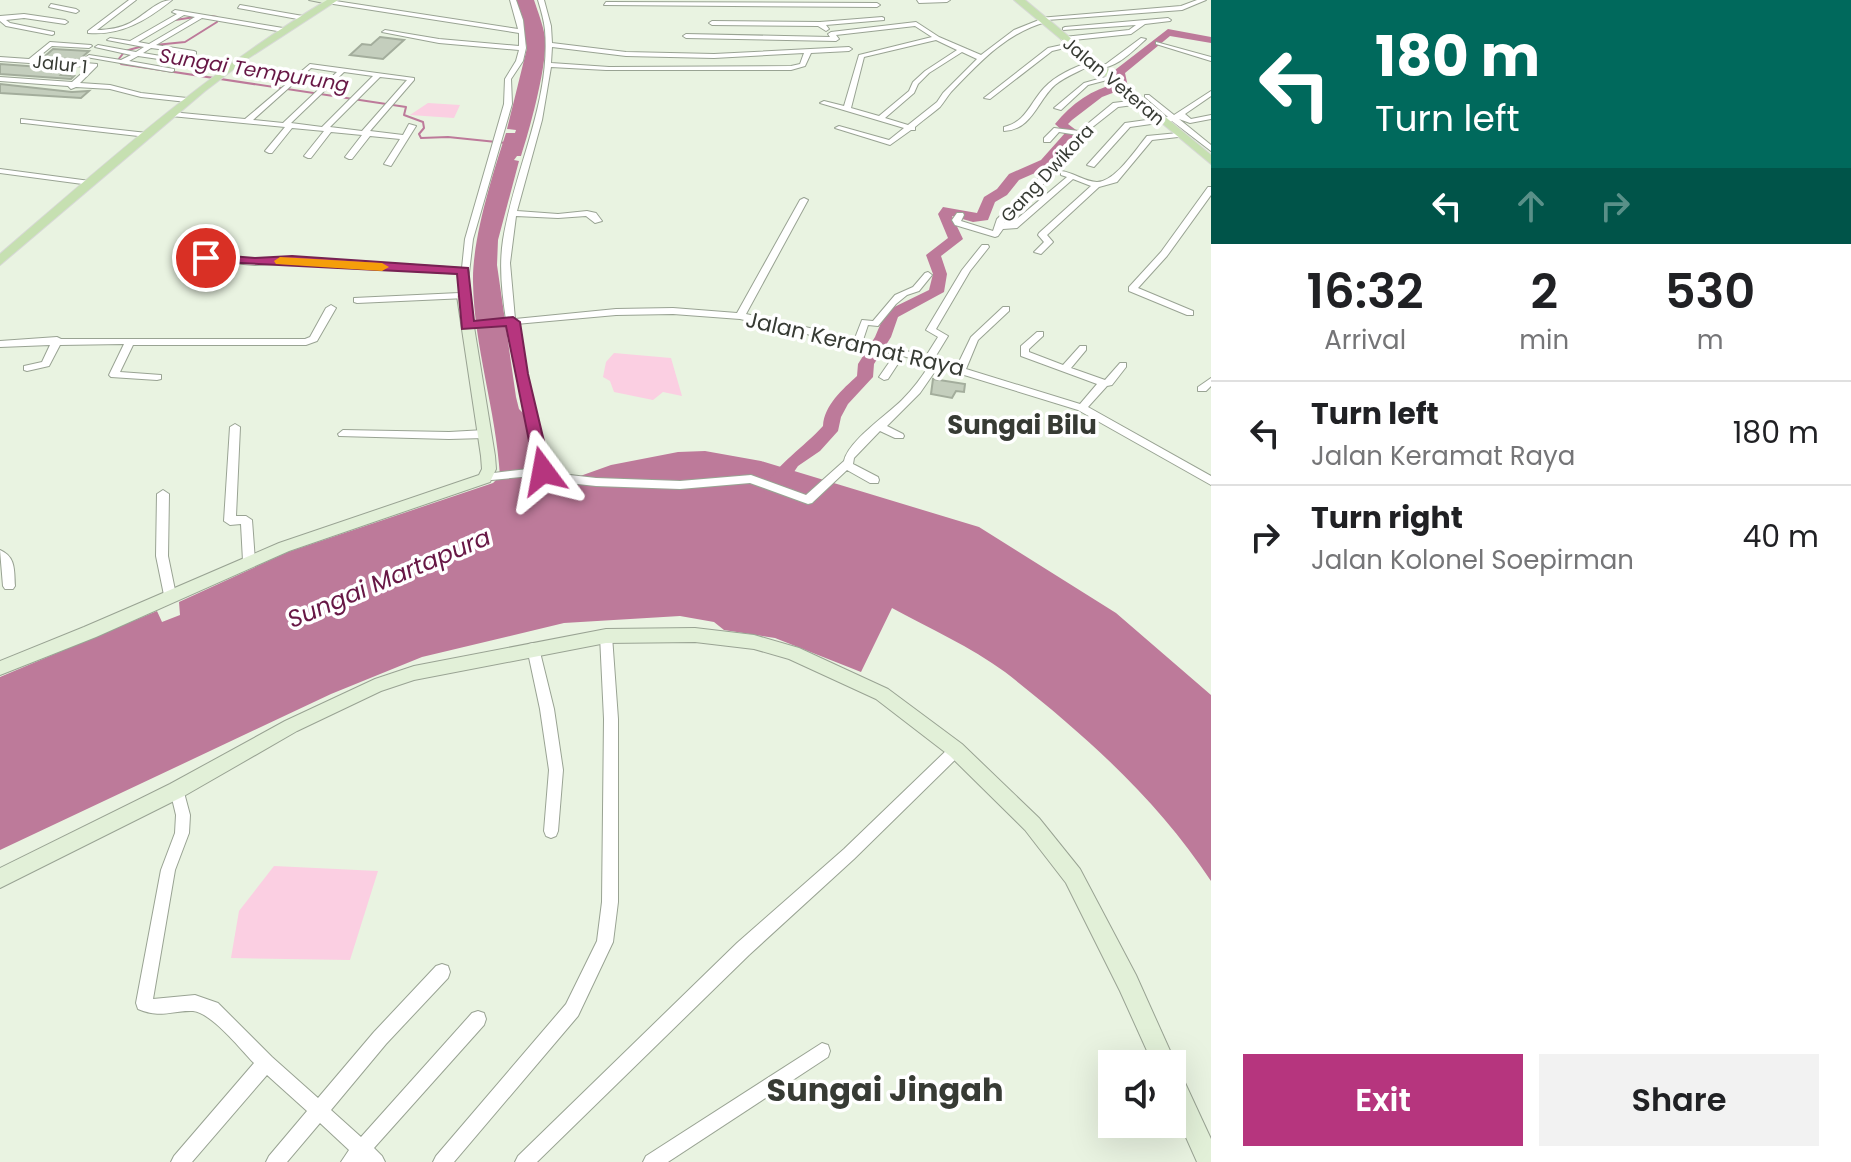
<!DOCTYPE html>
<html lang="en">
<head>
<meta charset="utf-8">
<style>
	body { margin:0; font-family:Poppins,sans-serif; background:#f2f2f2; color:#202124; height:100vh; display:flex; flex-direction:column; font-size:30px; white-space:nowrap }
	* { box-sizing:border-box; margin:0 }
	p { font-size:26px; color:#757577 }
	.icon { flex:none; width:44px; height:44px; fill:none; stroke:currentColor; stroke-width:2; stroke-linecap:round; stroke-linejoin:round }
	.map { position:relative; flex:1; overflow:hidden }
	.sheet { display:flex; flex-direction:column; background:#fff; width:640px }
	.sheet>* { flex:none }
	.guide { background:#00695c; color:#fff; overflow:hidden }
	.tools { position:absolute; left:1098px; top:1050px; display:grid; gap:16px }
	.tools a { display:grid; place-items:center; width:88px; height:88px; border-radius:0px; background:#fff; box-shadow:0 8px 32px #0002; font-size:40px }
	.pin { position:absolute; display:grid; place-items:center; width:68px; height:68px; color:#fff; margin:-34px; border:4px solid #fff; border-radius:50%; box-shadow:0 2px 8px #0007 }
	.me { position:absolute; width:88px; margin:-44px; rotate:347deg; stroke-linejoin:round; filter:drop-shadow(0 0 6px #0008) }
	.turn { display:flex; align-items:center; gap:28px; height:168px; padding:0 32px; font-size:36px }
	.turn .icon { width:104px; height:104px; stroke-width:2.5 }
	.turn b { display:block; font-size:56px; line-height:68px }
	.lanes { display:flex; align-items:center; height:76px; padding:0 32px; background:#0003; justify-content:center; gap:40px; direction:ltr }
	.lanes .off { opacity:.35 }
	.eta { display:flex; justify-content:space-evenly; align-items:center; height:136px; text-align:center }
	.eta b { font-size:48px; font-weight:600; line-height:56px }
	.button { display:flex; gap:16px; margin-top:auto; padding:16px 32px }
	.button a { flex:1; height:92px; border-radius:0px; background:#b6357e; color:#fff; font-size:32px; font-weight:600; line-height:92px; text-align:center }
	.button a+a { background:#f2f2f2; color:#202124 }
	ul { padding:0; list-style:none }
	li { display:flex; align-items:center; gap:24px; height:104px; padding:0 32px; border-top:2px solid #e0e0e0 }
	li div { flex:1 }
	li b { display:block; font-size:30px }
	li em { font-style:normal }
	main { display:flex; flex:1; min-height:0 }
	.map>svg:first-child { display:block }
</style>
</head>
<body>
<main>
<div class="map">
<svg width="1211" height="1162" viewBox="0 0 1211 1162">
	<rect width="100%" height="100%" fill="#e9f3e1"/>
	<g fill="#fbcfe2">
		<path d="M428,103L460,105L454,118L410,115Z"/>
		<path d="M614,353L671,358L682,396L663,392L653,400L614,392L610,381L603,377L606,362Z"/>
		<path d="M274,866L378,871L350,960L231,958L239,911Z"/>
	</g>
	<path fill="#bd7a9a" d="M516,0H534C538,12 543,25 545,37C548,62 530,129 521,156H517L514,160L519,161L498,240L497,265L516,397L519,409L524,414L537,478L556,482L569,480L611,465L678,452L705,451L761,461L979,527L1116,613L1211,695V881C1157,799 1082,732 1005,672C971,647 929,628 892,608L861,672L775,638L724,630L714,622L680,616L564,623L422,657L331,694L0,850V677L157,611L162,622L180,615L179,602L288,552L493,483L500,476C496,410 474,347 473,282C472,239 493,173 506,133H515L516,130L507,129L527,48Z"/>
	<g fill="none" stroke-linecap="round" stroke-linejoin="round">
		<g stroke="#bd7a9a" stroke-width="2">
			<path d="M175,20L195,17"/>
			<path d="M155,45L185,42L217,22V17L211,16"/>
			<path d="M143,46L125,51L118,60L121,64L406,107L404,115L423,122L424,128L419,134L421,138L448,137L506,143"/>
		</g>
		<path fill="#bd7a9a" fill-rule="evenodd" d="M1168,29L1211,37V43L1170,36L1125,73L1128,87L1102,97L1072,120L1068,124L1076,130V136L1051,166L1019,180L1007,195L995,202L988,220L973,222L952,216L963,239L941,256L947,274L944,292L898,317L891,337L874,364L873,377L848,404L841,417L838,431L820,451L798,466L779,494H765L763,489C779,462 803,448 823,426C824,405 843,389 857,376L858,364L875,337L886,311L929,290L933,274L926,255L948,238L938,214L943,207L977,213L984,197L997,189L1009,174L1041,160L1065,133L1055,124C1071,104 1092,89 1118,83L1115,70Z"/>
	</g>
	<g fill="#c4cebd" stroke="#a3ad9c" stroke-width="2">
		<path d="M380,37L404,40L383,59L350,55L362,44L371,45Z"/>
		<path d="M53,49L89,51L79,60L44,57Z"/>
		<path d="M0,64L68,69L61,75L74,76L71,79L0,74Z"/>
		<path d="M0,84L72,92L89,91L81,98L0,93Z"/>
		<path d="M933,379L965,384L964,392L956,391L952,398L931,394Z"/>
	</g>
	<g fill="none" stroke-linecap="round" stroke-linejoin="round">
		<defs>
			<g id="street">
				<path d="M129,0H136L97,30C108,30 120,28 130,23C144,16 157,0 172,0C147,20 121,36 88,33V31Z"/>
				<path d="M329,0L518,29L510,0H516L523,20L526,48L523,61L511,79L512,104L473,239L466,298L357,303L354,302V298L459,293L461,274L292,263L255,265L208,261L203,264L192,283L189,284L185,281L197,260L206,255L255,259L292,257L462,268L465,239L504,104L505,79L516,61L519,50L439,43L382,32L385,30L439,39L519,46V33L327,3Z"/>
				<path d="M538,0H544L551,26L552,43L626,52L714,54L849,47L852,49L849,51L811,53L805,66L791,70H606L551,67L542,120L517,211L558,214L587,211L596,213L602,221L595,223L586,216L558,218L516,216L510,263L515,319L616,309L673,308L737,313L800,200L804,198L808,200L746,314L855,338L862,320L873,321L895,295L913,287L925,273L928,272L932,275L919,291L907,295L896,304L878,326L868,325L863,340L926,356L938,337L926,330L962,270L982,245H988L989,247L970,271L936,329L948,336L934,359L957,366L971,337L1003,307H1009V311L978,340L966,369L1080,404L1097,384L1021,356V346L1037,332H1043V336L1029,349V352L1063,365L1080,346H1086V350L1071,368L1105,380L1120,363H1126V367L1112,385L1107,386L1088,407L1211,476V485L1078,410L938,367L920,393L887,426L903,434L904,436L903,438H895L880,431L854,458L853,464L878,477L879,480L878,483H870L847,470L812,503L808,504L750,483L680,489L596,486L559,482L542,475L481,481L480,478L485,474L537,468L507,325L467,329L462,326L467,323L506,320C502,293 499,266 503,240C514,170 551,102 545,30C544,20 541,10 538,0ZM552,47L626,56L714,58L804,53L800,64L791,66L609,67L551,63ZM673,314L740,319L895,354L879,377L884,380L888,379L903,356L930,364C922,377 913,389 902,400C887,415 848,441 844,461L806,495L751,475L680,481L596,478L561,474L548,469L516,324L616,315Z"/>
				<path d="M917,0H950L947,2L919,3Z"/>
				<path d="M1197,0H1206L1182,10L1047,20L1046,22C1006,33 979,63 951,92C947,97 944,102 940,107C932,114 923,120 915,127V130H911L890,145L835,128L839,126L889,140L904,128L820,103L824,101L844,106L859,55L932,37L915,26L836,35L839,39L836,41L686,38L683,36L686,34L830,37L828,34L831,32L916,22L939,37L981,55L1014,30L1039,20V18L1181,6ZM936,40L957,50L925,71L913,82L909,91L879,116L851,108L864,57ZM962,52L977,59L943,93L937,102L908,125L885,118L914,93L918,84L929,73Z"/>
				<path d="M606,2L877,3L880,5L877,7L604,5Z"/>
				<path d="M51,4L76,9L79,11L76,13L49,7Z"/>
				<path d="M240,5L303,16L306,18L303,20L238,8Z"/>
				<path d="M175,10L283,28L286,30L283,32L202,18L156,45L194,51L196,52V54L151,48L143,53L184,60L186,61V63L138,56L129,61L174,69V71L172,72L86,57L89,55L121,60L131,55L95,47L98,45L136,52L144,47L107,40L110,38L130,41L177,14L172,12ZM184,15L195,17L149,44L138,42Z"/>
				<path d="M24,14L65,20L68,22L65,24L24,18L6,20L10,23L54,32V34L52,35L6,26L0,21V16Z"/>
				<path d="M882,17L884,18V20L826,25L829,29L826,31L818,26L712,25L709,23L712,21L820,22Z"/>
				<path d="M1168,18L1171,20L1170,21L1145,24L1131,34L1064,41L1061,39L1064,37L1129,30L1136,25L1063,30V28L1065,27Z"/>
				<path d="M1141,38L1146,39C1132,52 1112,73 1093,67L1106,64Z"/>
				<path d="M50,42L91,45L92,46L89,48L52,46L36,59L97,64V66L80,83L110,85L141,93L187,98L191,100L187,102L141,97L110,89L76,87L71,89L68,86L0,81V77L72,82L89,67L0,61V57L29,59Z"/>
				<path d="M1156,42L1211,57V61L1156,44Z"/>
				<path d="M1071,43L1074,45L1073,46L1052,51L990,99L984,98L1048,48Z"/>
				<path d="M1089,62L1094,63C1082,71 1067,75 1055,85C1037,101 1032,130 1004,131V127C1026,122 1030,103 1044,88C1056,75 1073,68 1089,62Z"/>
				<path d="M310,64L414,78V80L370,131L403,135L409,124L416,126L391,166L384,164L400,139L370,136L352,159H349L345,157L362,135L331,132L311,158H308L304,156L324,131L292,128L272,153H269L265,151L285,127L171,116L167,114L171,112L245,119ZM311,68L337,72L283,123L253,120ZM344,72L373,76L322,127L291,123ZM380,77L407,80L362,131L330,127Z"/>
				<path d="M1109,76L1112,78L1111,79L1088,85L1061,110L1054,108L1084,83Z"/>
				<path d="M1211,91V96L1185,114L1191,119L1211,115V119L1190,123L1179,119L1211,145V151L1172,121L1130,127L1094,167L1087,165L1125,123L1168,117L1145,97V95H1149L1174,115Z"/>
				<path d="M1138,100H1141V104L1118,107L1085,133L1087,140L1004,223H1012L1067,177L1061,175V171C1073,172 1085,182 1097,182C1115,182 1136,149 1147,136L1178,133L1182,135L1178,137L1152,140L1117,182L1099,187L1047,235L1053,242L1041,254L1034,252L1044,242L1038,235L1039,233L1091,186L1073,179L1017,228L1003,229L998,236L995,237L955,225L952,220L957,213H963L964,215L961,221L993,231L997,219L1080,138L1078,135L1059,132L1050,142H1044V138L1054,128L1079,131L1113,103Z"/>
				<path d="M21,119L147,133L151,135L147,137L24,123H21Z"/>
				<path d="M0,169L90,181L94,183L90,185L0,173Z"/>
				<path d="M1208,187H1211V195L1167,256L1138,288L1193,311V315H1187L1129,291V287L1161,252Z"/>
				<path d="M331,305L336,308L317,341L306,345H133L120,372L161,375V379L157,380L111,377L109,375L124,344L60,345L49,366L27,371L24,370V366L42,362L50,345L0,347V341L57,337L61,339H305L310,337L326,308Z"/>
				<path d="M1211,378V386L1206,391H1198V387Z"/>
				<path d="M235,424L240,427L236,516H246L252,520L255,561L249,565L243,561L241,524L230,525L224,521L230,427Z"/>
				<path d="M343,430L449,432L485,430L490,434L485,438L449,439L339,436L338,434Z"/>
				<path d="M163,490L169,494L168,556L176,595L174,598H166L164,595L156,556L157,494Z"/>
				<path d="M0,550C16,557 14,570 15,586L13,589H5L3,586Z"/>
				<path d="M606,631L610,632L612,636L618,719V902L613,942L578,1016L454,1162H433L436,1156L566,1004L597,941L602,902L604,719L600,636L602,632Z"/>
				<path d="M533,643L537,644L539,648L554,709L563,770L558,831L556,836L551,838L546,836L544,831L549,770L540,709L527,648L529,644Z"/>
				<path d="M956,744L961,746L963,750L961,754L854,859L749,955L537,1162H515L518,1156L737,943L844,849L951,746Z"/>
				<path d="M177,784L182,785L190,815L189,833L175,870L153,999L195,995L218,1003L272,1057L318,1098L374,1032L436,966L442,964L448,966L450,972L448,978L386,1044L331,1110L361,1137L472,1013L478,1011L484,1013L486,1019L484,1025L374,1148L382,1156L385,1162H341L349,1150L320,1123L287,1162H266L269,1156L307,1111L267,1075L192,1162H171L174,1156L254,1063C241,1050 212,1013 193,1011C171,1010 162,1019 138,1009L136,1003L161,870L175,833L176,815L170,790L172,785Z"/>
				<path d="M822,1043L828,1045L830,1051L828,1057L668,1162H643L646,1156Z"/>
			</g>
			<g id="secondary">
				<path d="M309,0H331L333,2L329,4Z"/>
				<path d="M463,292L469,296L495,456L496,469L490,482L289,551L96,637L0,675V661L84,627L279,543L479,475L482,469L481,456L457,296Z"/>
				<path d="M695,628L754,635L799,648L888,689L962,744L1039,818L1080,869L1136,975L1176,1064L1174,1069L1180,1072L1211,1139V1162H1197L1172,1106V1064H1153L1120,991L1066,883L1025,830L950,756L876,699L789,659L754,649L695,642L606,643L414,680L381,691L297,731L184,796L0,888V868L170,784L285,721L375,679L414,666L606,629Z"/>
			</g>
			<g id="primary">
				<path d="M327,0H338L247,59L205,91L0,265V254C105,164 207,72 327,0Z"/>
				<path d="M1014,0H1025L1211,155V164Z"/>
			</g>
		</defs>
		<use href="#street" stroke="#99a393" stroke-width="2"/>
		<use href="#secondary" stroke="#99a393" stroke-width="2"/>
		<use href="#primary" stroke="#d7d8d6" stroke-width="2"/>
		<use href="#street" fill="#fff" fill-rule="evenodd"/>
		<use href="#secondary" fill="#e2f0d8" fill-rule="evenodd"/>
		<use href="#primary" fill="#c6e0b1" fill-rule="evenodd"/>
	</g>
	<path fill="#b6357e" stroke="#762252" stroke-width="2" d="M206,254L255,258L292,256L468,268L474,321L513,317L520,322L528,374L551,471L549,475L543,477L535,471L506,326L462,329L457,274L201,261V255Z"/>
	<path fill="#f59e0b" d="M280,257L382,263L389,267L382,271L276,264L274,261Z"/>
	<g text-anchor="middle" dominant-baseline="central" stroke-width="7" stroke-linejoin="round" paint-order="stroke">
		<g font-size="18" fill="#373b34" stroke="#fff">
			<text transform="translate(60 64) rotate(6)">Jalur 1</text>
			<text transform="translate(1114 81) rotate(40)">Jalan Veteran</text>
			<text transform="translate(1047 173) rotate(-47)">Gang Dwikora</text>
		</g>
		<g font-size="20" font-style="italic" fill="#671745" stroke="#fff">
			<text transform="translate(254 70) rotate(9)">Sungai Tempurung</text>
		</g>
		<g font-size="22" fill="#373b34" stroke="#fff">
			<text transform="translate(855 344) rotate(13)">Jalan Keramat Raya</text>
		</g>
		<g font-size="24" font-style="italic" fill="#671745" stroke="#fff">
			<text transform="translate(389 578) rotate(-23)">Sungai Martapura</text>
		</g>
		<g font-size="26" font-weight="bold" fill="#373b34" stroke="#fff">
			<text x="1022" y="425">Sungai Bilu</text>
		</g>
		<g font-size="32" font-weight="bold" fill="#373b34" stroke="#fff">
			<text x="885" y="1089">Sungai Jingah</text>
		</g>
	</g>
</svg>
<div class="tools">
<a><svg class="icon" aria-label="sound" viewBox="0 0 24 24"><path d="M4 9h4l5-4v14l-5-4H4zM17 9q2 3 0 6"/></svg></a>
</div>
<div class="pin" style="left:206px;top:258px;background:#d93025"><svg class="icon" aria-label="arrive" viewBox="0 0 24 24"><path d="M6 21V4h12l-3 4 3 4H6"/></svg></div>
<svg class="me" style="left:543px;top:471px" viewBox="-20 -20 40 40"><path d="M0-17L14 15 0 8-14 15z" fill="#b6357e" stroke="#fff" stroke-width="4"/></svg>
</div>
<section class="sheet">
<div class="guide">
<div class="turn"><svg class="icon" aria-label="left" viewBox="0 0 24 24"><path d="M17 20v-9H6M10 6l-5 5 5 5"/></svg><div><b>180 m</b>Turn left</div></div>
<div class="lanes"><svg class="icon" aria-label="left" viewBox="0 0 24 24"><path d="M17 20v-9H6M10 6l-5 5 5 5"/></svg><svg class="icon off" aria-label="ahead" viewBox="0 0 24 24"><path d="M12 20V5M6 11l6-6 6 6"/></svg><svg class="icon off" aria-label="right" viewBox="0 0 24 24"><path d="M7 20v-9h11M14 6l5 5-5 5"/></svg></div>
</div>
<div class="eta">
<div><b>16:32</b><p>Arrival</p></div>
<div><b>2</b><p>min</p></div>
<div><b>530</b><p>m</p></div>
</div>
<ul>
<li><svg class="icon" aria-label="left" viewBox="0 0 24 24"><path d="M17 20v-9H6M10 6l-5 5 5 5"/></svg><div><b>Turn left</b><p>Jalan Keramat Raya</p></div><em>180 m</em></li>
<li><svg class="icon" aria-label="right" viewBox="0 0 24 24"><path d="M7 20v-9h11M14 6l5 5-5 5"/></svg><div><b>Turn right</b><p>Jalan Kolonel Soepirman</p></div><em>40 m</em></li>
</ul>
<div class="button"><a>Exit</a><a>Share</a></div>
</section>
</main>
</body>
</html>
